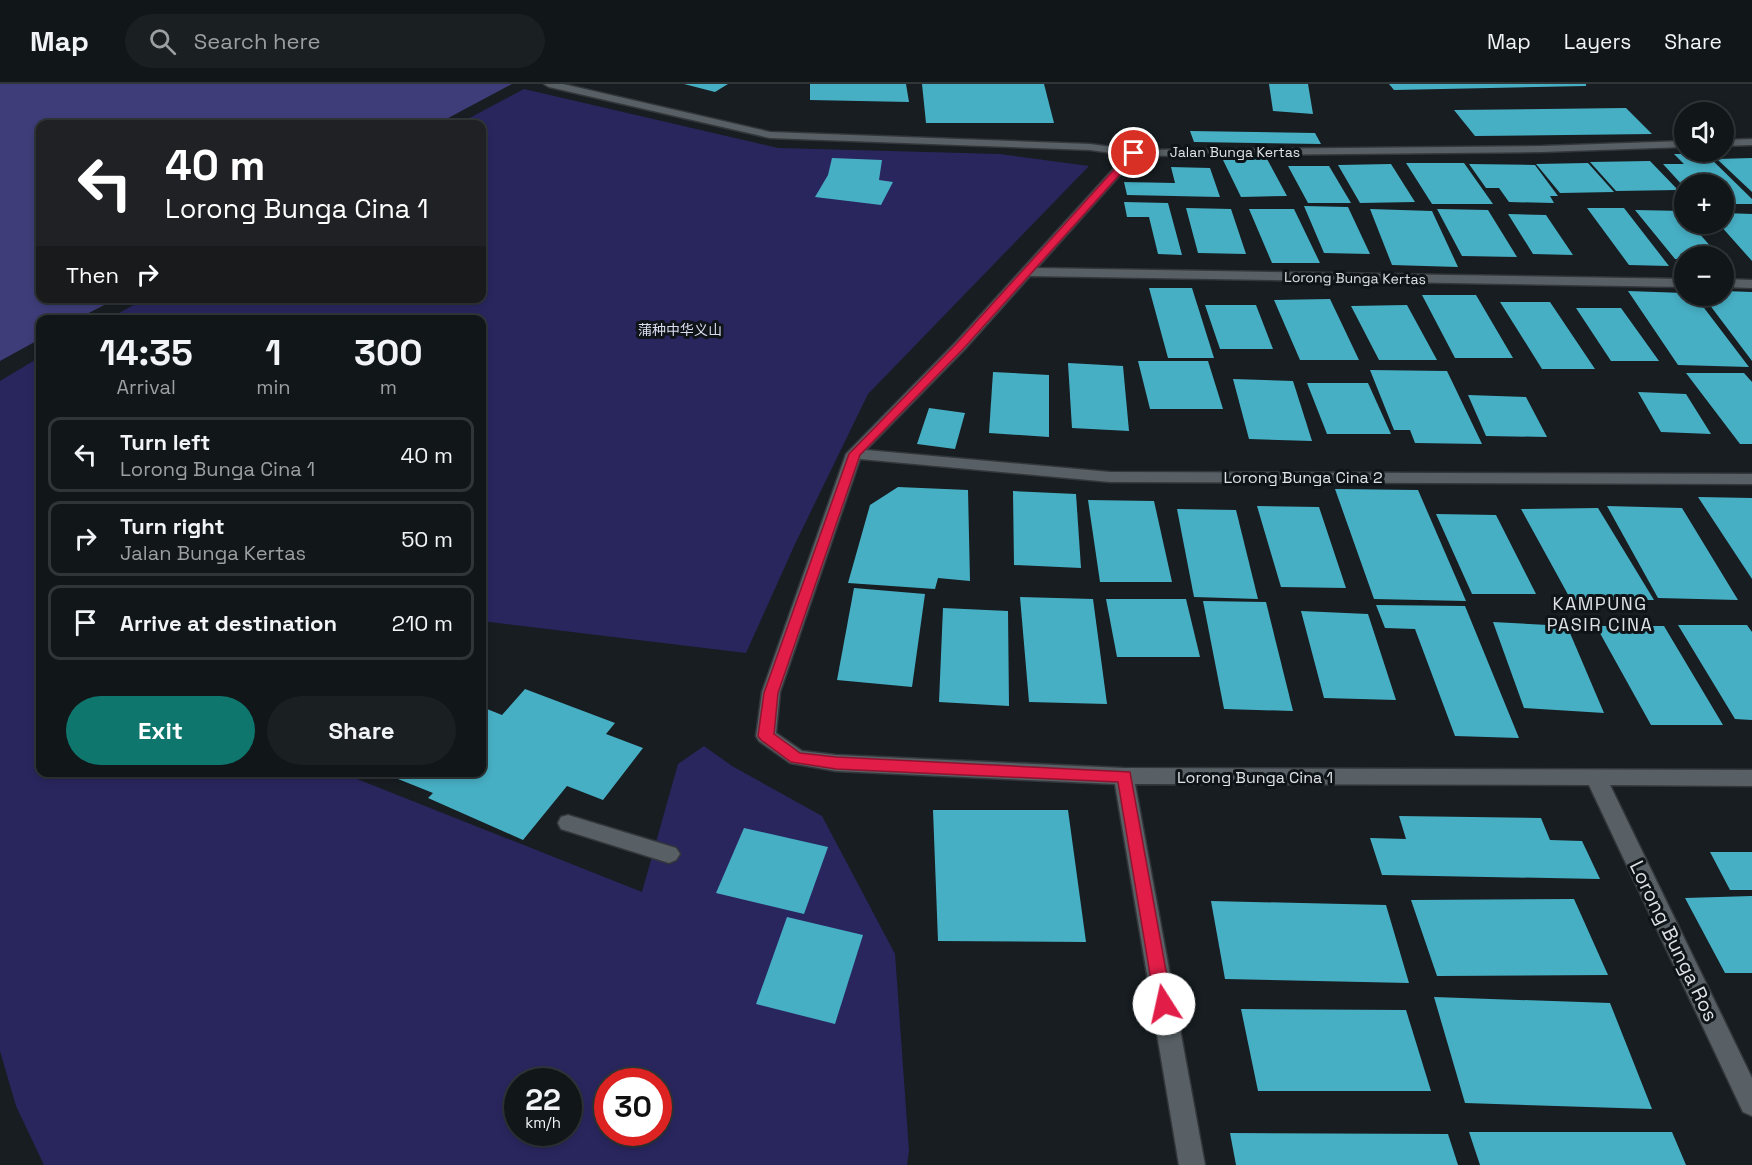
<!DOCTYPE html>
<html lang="en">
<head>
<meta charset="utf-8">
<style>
	body { margin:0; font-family:"Space Grotesk","Noto Sans SC",sans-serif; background:#1a1f22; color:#f1f3f6; height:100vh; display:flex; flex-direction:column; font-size:22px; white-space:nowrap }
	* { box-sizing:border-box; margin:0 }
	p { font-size:20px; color:#9c9fa2 }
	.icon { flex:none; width:33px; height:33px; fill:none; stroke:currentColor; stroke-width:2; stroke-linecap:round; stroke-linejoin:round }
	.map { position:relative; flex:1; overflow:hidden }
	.side { position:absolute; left:36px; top:231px; width:450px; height:462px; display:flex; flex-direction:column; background:#111619; border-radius:12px; box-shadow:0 3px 9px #0003,0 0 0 2px #303538 }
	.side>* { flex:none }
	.hud { position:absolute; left:36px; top:36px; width:450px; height:183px; border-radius:12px; box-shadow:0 3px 9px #0003,0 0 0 2px #303538; background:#202124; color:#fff; overflow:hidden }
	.controls { position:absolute; left:1674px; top:18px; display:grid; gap:12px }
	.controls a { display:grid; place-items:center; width:60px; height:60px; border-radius:50%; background:#111619; box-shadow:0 3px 9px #0003,0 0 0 2px #303538; font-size:30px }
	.speed { position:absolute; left:504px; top:984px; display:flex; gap:12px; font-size:30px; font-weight:700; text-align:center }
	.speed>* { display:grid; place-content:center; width:78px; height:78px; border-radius:50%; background:#111619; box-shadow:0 3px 9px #0003,0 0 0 2px #303538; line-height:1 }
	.speed small { font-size:15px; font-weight:400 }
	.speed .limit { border:9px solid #d22; background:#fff; color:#111 }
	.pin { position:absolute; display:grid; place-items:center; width:51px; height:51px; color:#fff; margin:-26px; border:3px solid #fff; border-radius:50%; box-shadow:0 2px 6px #0007 }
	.me { position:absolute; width:66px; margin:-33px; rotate:350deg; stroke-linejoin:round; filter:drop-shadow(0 0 4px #0008) }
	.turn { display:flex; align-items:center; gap:21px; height:126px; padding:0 30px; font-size:27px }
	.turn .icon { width:78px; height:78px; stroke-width:2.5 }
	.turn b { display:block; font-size:42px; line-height:51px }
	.then { display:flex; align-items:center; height:57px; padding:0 30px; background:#0003; gap:12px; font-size:22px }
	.eta { display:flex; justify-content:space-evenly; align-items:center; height:102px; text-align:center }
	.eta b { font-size:36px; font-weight:700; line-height:42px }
	.action { display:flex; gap:12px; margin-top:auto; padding:12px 30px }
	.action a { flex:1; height:69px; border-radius:36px; background:#0f766e; color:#fff; font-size:24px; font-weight:700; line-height:69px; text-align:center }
	.action a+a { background:#1a1f22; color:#f1f3f6 }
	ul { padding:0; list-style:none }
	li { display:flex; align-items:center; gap:18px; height:75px; margin:0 12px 9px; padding:0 18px; border:3px solid #303538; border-radius:12px }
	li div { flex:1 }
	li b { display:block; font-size:22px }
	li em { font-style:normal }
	header { display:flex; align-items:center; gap:36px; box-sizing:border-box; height:84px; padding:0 30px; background:#111619; border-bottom:2px solid #303538 }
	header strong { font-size:28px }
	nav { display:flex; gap:33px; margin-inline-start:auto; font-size:21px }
	.search { width:420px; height:54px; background:#1a1f22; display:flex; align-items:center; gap:15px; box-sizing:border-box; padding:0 21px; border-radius:33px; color:#9c9fa2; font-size:22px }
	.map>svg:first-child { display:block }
</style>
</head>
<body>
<header>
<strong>Map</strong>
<div class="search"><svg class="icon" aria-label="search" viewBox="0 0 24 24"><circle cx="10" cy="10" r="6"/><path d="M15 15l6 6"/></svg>Search here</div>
<nav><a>Map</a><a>Layers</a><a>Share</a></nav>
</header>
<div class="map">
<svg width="1752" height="1081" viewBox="0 0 1752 1081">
	<rect width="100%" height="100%" fill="#171d21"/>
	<g fill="#29265e" fill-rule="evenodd">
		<path d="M524,5L778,64L1000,70L1089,82L868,310L795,460L746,569L482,537V236H107L144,215L482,214V40H458Z"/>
		<path d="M40,273V688L342,689L642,808L678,680L704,662L732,682L822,732L895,870L909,1067L907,1081H44L16,1022L0,967V297ZM518,998H568V1048H518ZM608,998H658V1048H608Z"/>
	</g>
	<path fill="#3e3d79" d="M0,0H512L437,40H40V214L116,215L77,235L40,236V255L0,277Z"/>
	<g fill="#47afc4">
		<path d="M684,0H728L715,8Z"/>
		<path d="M810,0H906L909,18L810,16Z"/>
		<path d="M922,0H1044L1054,39H926Z"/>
		<path d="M1269,0H1308L1313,30L1273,27Z"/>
		<path d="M1389,0H1586V2L1394,6Z"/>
		<path d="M1626,24L1652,50L1475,52L1454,26Z"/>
		<path d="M1190,47L1315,49L1321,60L1194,58Z"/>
		<path d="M1674,70H1706L1752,115V120H1724V100H1684V103L1663,80H1684Z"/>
		<path d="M832,74L882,76L879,96L893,98L881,121L815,113L828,91Z"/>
		<path d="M1752,74V108L1717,75Z"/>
		<path d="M1267,75L1287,112L1241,113L1223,76Z"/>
		<path d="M1650,77L1678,106L1616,107L1590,78Z"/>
		<path d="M1406,79H1464L1493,120H1432Z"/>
		<path d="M1588,79L1614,108L1560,109L1536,80Z"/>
		<path d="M1391,80L1415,118L1360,119L1338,81Z"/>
		<path d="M1469,80L1535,81L1558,112H1550L1554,119L1509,118L1499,104H1486Z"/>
		<path d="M1288,82H1329L1351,119H1308Z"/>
		<path d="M1171,83L1210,84L1220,113L1127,111L1124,98L1175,99Z"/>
		<path d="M1124,118L1168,119L1182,171L1158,170L1149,133H1127Z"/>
		<path d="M1304,122L1348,123L1370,170L1324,169Z"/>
		<path d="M1186,124L1231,125L1246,170L1198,169Z"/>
		<path d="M1587,124H1624L1669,182L1629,181Z"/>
		<path d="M1249,125H1294L1320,179H1272Z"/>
		<path d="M1370,125L1432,127L1458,183L1392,181Z"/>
		<path d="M1437,125L1488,126L1517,173L1462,172Z"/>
		<path d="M1635,126L1684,127V140H1691L1719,172H1684V175H1675Z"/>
		<path d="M1724,129L1752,130V177L1719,140H1724Z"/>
		<path d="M1508,130L1546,131L1573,171L1533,170Z"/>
		<path d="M1149,204H1192L1214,274H1168Z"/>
		<path d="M1628,207L1684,209V212H1695L1749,283L1678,281Z"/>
		<path d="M1724,207L1752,208V277L1703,212H1724Z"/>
		<path d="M1422,211H1476L1513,274H1455Z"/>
		<path d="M1330,215L1359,276H1300L1274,216Z"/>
		<path d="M1500,218H1550L1595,285H1542Z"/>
		<path d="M1205,221H1256L1273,265H1220Z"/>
		<path d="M1407,221L1437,276H1379L1351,222Z"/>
		<path d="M1576,224H1621L1659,277H1611Z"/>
		<path d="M1138,277H1208L1223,325H1150Z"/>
		<path d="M1068,279L1123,282L1129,347L1072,344Z"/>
		<path d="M1370,286L1447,287L1482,360L1415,359L1410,346H1394Z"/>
		<path d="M993,288L1049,291V353L989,349Z"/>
		<path d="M1686,289H1744L1752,298V360H1740Z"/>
		<path d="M1233,295L1293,297L1312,357L1249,355Z"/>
		<path d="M1307,299H1368L1391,350H1327Z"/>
		<path d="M1638,308L1686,310L1711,350L1661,348Z"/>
		<path d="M1468,311L1526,313L1547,353L1486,352Z"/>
		<path d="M929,324L965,329L955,365L917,360Z"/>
		<path d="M898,403L968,406L970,497L938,494L935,505L848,499L870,421Z"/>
		<path d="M1335,405L1418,406L1466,517L1374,515Z"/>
		<path d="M1013,407L1076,410L1081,484L1014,481Z"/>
		<path d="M1698,413L1752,414V495Z"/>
		<path d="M1088,416L1154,417L1172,498H1100Z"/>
		<path d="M1257,422L1319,423L1346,504L1281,503Z"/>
		<path d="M1607,422L1682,424L1738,516L1658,514Z"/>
		<path d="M1598,424L1654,516H1571L1521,425Z"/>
		<path d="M1177,425L1236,426L1258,515L1194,513Z"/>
		<path d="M1436,430L1496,431L1536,510H1472Z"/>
		<path d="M854,504L925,510L912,603L837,596Z"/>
		<path d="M1020,513L1093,515L1107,620L1029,618Z"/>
		<path d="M1106,515H1186L1200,573H1117Z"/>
		<path d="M1203,517L1266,518L1293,627L1224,625Z"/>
		<path d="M1376,521L1465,522L1519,654L1455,652L1415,545L1385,544Z"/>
		<path d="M943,524L1008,527L1009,622L939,618Z"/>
		<path d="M1301,527L1368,530L1396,616L1324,614Z"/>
		<path d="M1493,538L1567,542L1604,629L1524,624Z"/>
		<path d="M1678,541H1747L1752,548V636L1735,635Z"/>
		<path d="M1596,542H1664L1723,641H1651Z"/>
		<path d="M525,605L615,639L606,650L643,664L603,716L567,702L523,756L428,714L433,709L383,689L482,688V623L502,631Z"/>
		<path d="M933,726H1068L1086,858L938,857Z"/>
		<path d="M1399,732L1541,734L1550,756L1582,757L1600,795L1382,791L1370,754L1406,755Z"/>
		<path d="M744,744L828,763L804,830L716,809Z"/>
		<path d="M1710,768H1752V806H1730Z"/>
		<path d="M1752,812V889H1725L1685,814Z"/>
		<path d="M1574,815L1608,891L1437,892L1411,816Z"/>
		<path d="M1211,817L1386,821L1409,899L1225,895Z"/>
		<path d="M787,833L863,851L835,940L756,920Z"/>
		<path d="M1434,913L1610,919L1652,1025L1465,1019Z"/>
		<path d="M1241,925L1406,926L1431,1007H1258Z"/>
		<path d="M1469,1048H1672L1686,1081H1480Z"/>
		<path d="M1230,1049L1448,1050L1458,1081H1236Z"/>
	</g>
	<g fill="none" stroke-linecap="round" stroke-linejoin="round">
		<defs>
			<g id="minor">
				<path d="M544,0H563L770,48L1090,60L1134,66L1542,62L1684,57V63L1542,68L1137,72L1037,184L1684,195V203L1030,192L965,265L866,366L1110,388L1752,390V400L1110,398L860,375L780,608L776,649L802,667L836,671L1124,684L1752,686V702L1610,701L1752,994V1032L1743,1028L1589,701L1135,700L1205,1081H1179L1115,700L836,687L790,679L759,657L756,652L762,608L846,370L955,259L1126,71L1090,66L770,54L549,3Z"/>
				<path d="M1752,55V61L1724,62V56Z"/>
				<path d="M1724,195L1752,196V204L1724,203Z"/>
				<path d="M568,731L676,764L680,770L676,776L669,779L561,745L558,739L561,733Z"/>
			</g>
		</defs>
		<use href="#minor" stroke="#33373b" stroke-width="3"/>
		<use href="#minor" fill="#586065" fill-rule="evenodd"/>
	</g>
	<path fill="#e11d48" stroke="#92132f" stroke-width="1.5" d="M1131,67L1139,69L964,264L860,371L778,609L774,650L800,669L836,673L1130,688L1172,920L1170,925L1164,928L1157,925L1155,920L1118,698L836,685L791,678L761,656L758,652L764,609L849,370L956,260Z"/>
	<g text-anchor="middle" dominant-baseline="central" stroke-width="6" stroke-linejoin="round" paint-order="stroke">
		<g font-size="14" fill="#dee2e5" stroke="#0e1418">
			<text x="1235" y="68">Jalan Bunga Kertas</text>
			<text transform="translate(1355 194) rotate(1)">Lorong Bunga Kertas</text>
		</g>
		<g font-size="14" fill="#dadcef" stroke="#0e1418">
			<text x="680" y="246">蒲种中华义山</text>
		</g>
		<g font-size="16" fill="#dee2e5" stroke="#0e1418">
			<text x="1303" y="393">Lorong Bunga Cina 2</text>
			<text x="1255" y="693">Lorong Bunga Cina 1</text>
		</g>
		<g font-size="18" letter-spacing="1.5" fill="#dee2e5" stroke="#0e1418">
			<text x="1600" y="519">KAMPUNG<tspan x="1600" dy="21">PASIR CINA</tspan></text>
		</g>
		<g font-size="20" fill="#dee2e5" stroke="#0e1418">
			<text transform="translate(1674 857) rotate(64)">Lorong Bunga Ros</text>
		</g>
	</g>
</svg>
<div class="controls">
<a><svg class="icon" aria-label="sound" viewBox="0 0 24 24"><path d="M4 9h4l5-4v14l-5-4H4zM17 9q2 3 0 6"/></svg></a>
<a>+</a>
<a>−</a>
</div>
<div class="speed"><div>22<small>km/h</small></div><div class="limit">30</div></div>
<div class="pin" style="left:1134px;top:69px;background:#d93025"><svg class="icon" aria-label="arrive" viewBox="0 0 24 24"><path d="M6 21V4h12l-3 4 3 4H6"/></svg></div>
<svg class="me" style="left:1164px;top:920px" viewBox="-20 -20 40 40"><circle r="19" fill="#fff"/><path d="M0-13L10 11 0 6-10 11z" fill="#e11d48"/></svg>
<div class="hud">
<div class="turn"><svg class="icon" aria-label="left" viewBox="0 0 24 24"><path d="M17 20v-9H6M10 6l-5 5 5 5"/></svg><div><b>40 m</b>Lorong Bunga Cina 1</div></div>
<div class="then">Then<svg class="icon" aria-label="right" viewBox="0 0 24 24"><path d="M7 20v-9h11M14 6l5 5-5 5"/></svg></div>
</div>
<section class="side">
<div class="eta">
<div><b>14:35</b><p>Arrival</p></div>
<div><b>1</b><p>min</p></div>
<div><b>300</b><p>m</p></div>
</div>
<ul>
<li><svg class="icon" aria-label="left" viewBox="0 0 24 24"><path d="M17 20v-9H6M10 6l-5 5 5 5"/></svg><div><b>Turn left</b><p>Lorong Bunga Cina 1</p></div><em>40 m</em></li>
<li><svg class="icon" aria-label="right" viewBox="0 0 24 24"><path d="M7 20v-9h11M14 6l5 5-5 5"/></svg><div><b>Turn right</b><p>Jalan Bunga Kertas</p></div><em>50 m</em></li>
<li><svg class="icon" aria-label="arrive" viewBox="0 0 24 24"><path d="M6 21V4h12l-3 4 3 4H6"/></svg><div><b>Arrive at destination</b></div><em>210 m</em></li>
</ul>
<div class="action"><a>Exit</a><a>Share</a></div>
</section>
</div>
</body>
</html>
